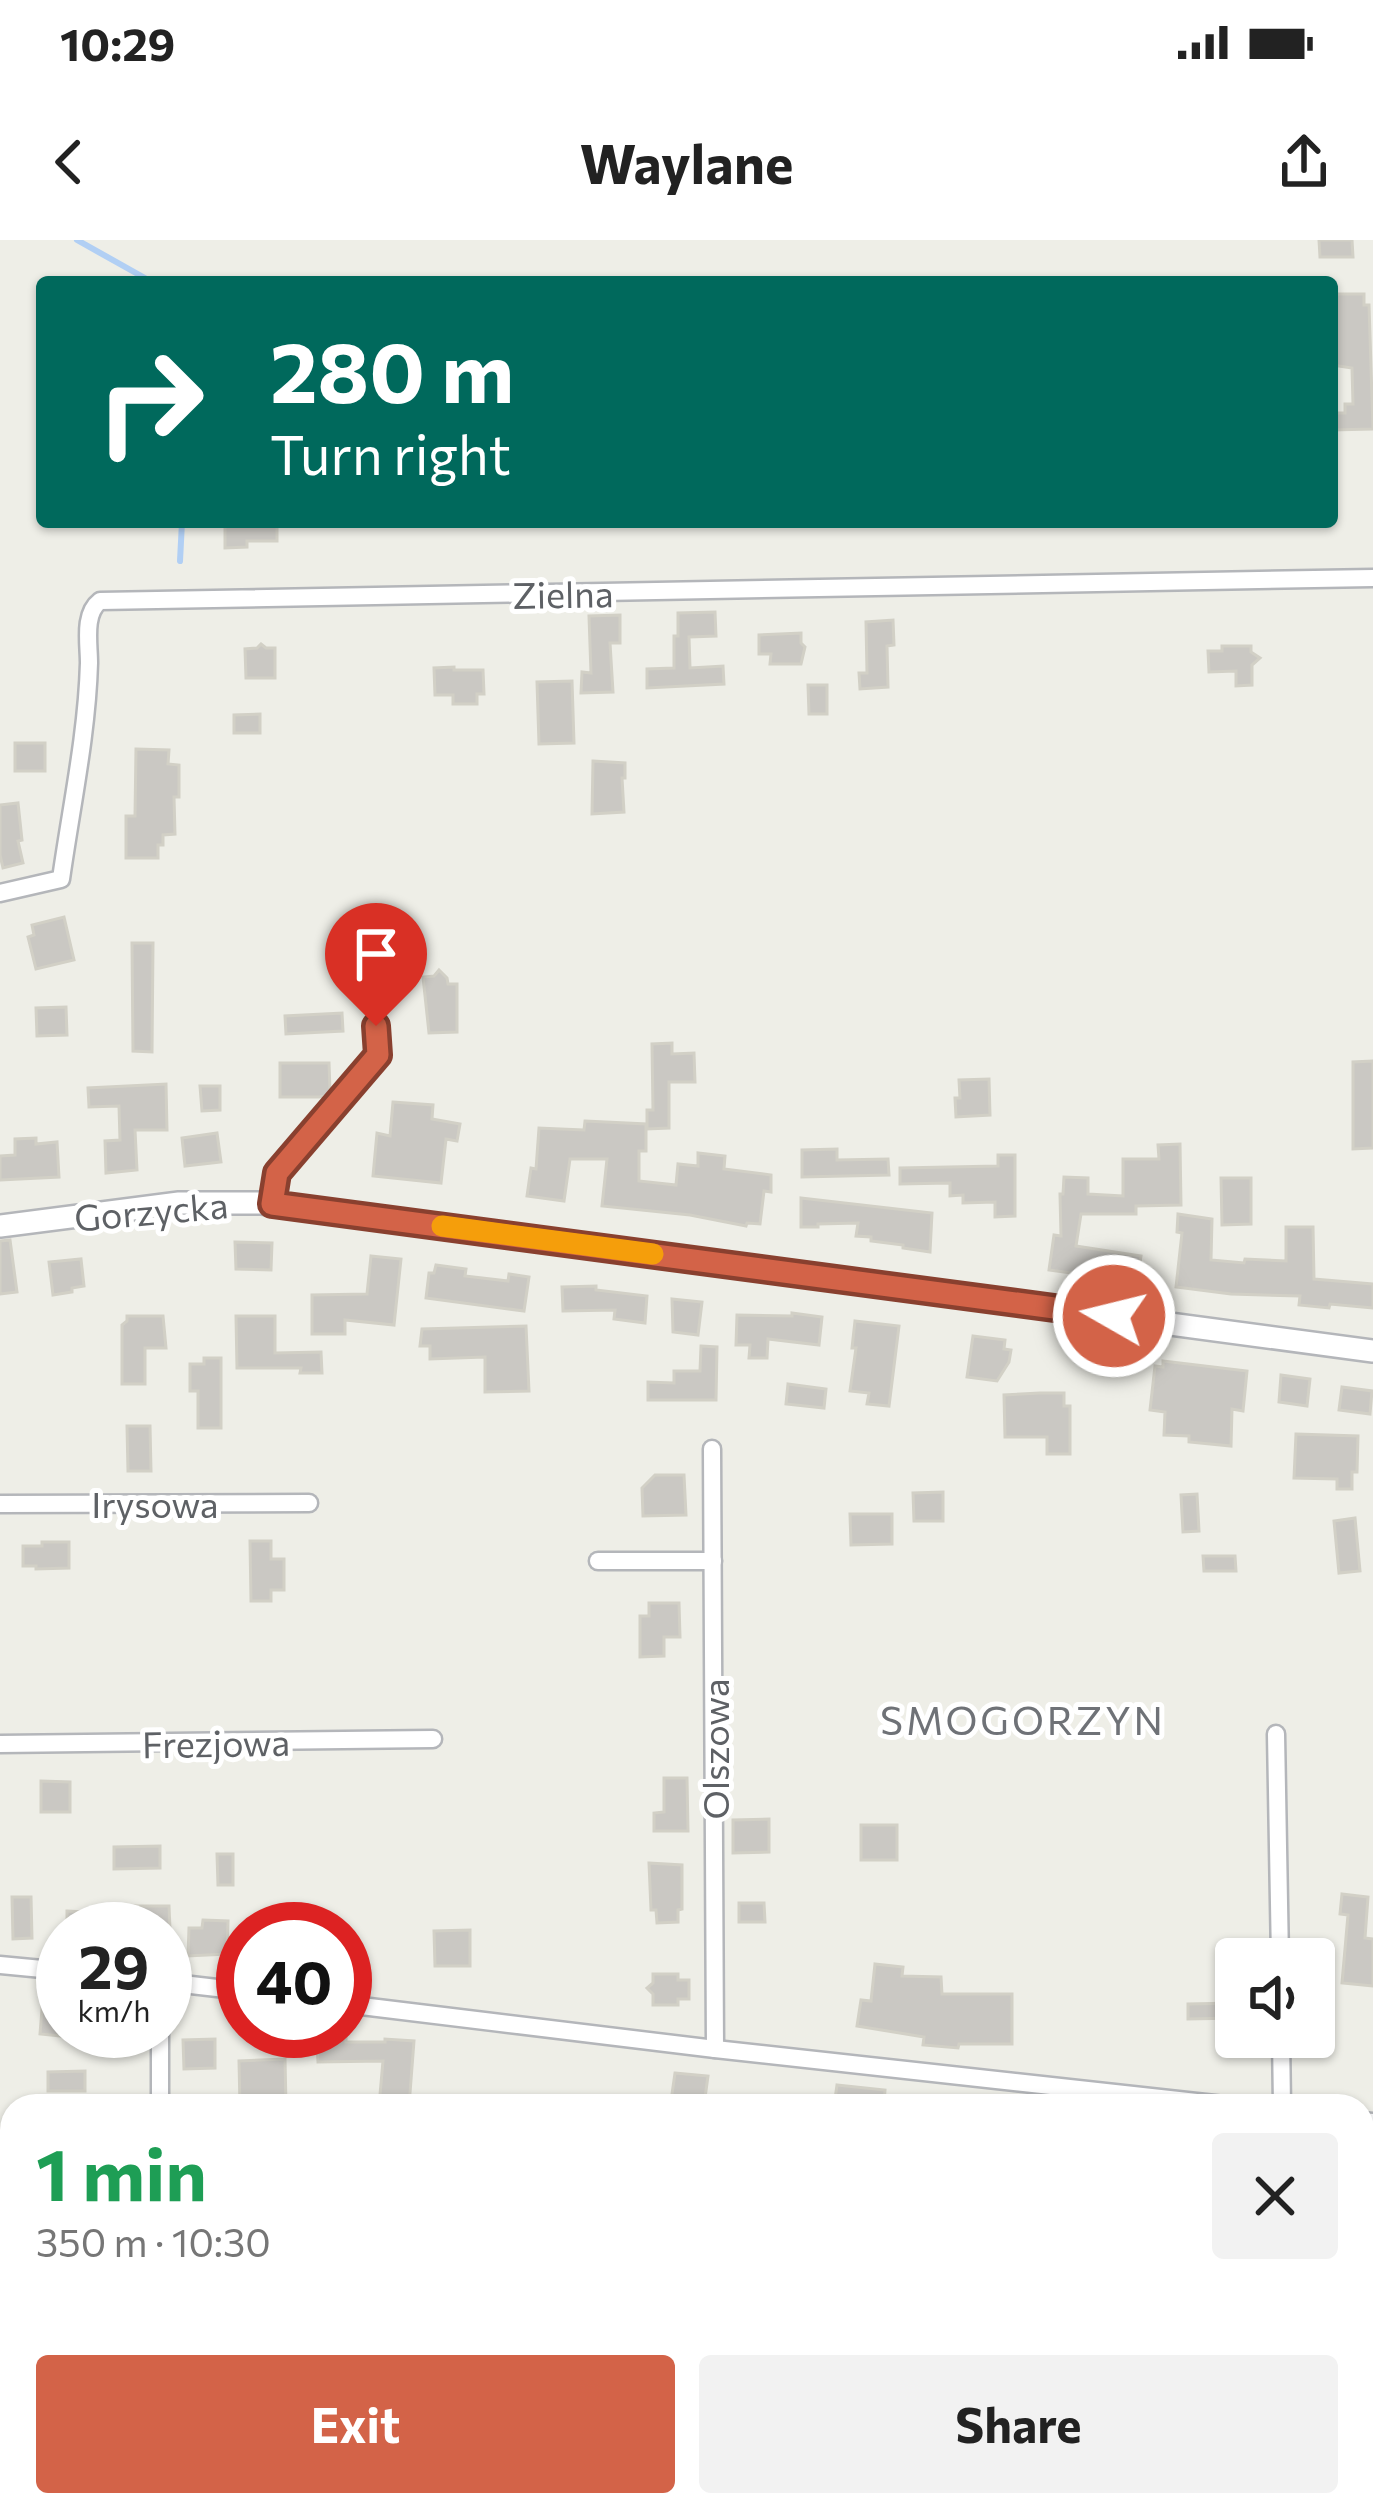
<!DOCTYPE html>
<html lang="en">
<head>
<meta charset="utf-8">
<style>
	body { margin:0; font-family:Commissioner,sans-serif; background:#f2f2f2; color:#222; height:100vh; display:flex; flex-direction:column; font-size:45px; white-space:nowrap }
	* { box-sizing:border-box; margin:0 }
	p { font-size:39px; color:#767676 }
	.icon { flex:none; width:66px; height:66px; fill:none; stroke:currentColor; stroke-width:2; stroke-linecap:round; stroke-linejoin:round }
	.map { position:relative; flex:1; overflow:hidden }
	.panel { position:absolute; left:0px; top:1854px; width:1374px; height:423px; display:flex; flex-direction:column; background:#fff; border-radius:36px 36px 0 0; box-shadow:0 3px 9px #0004 }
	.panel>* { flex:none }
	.banner { position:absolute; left:36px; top:36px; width:1302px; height:252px; border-radius:12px; box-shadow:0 3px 9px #0004; background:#00695c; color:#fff; overflow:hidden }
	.buttons { position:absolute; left:1215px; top:1698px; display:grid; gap:24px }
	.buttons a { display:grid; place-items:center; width:120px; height:120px; border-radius:12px; background:#fff; box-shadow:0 3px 9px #0004; font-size:60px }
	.speed { position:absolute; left:36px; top:1662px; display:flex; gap:24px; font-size:60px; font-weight:700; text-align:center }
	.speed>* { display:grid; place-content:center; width:156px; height:156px; border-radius:50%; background:#fff; box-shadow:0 3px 9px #0004; line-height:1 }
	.speed small { font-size:30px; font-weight:400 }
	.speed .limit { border:18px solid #d22; background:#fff; color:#111 }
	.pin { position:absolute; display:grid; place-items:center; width:102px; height:102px; color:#fff; margin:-123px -51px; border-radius:50% 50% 50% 0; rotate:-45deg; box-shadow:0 0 12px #0007 }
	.pin .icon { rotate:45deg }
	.me { position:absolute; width:132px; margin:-66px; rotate:278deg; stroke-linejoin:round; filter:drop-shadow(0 0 9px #0008) }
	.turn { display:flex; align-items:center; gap:42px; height:252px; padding:0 36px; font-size:54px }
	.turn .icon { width:156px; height:156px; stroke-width:2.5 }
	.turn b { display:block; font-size:84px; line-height:102px }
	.round { display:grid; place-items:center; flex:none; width:126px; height:126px; border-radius:12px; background:#f2f2f2 }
	.overview { display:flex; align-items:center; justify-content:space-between; height:204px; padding:0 36px }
	h1 { font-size:72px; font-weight:700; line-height:90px; color:#1e9e55 }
	.cta { display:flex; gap:24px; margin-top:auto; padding:24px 36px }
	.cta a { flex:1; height:138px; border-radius:12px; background:#d36348; color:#fff; font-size:48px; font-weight:700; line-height:138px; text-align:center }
	.cta a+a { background:#f2f2f2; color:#222 }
	.status { display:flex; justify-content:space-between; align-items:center; height:84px; padding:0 60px; background:#fff; direction:ltr }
	.status svg { height:33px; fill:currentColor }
	header { display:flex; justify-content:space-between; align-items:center; height:156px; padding:0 36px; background:#fff; font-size:54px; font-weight:700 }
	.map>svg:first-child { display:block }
</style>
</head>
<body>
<div class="status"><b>10:29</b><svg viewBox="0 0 49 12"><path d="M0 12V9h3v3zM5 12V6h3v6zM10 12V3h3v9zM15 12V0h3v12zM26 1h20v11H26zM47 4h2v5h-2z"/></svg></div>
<header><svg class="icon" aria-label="back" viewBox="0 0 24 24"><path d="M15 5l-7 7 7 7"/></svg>Waylane<svg class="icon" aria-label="share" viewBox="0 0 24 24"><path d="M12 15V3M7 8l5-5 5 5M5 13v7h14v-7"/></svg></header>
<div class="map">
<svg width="1373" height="2275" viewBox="0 0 1373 2275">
	<rect width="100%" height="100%" fill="#eeeee7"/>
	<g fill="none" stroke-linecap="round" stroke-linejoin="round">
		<g stroke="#b1cff4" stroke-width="6">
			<path d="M77,0L152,42"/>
			<path d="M180,321L182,282"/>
		</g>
	</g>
	<g fill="#cac8c3" stroke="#d2d0c6" stroke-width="3">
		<path d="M1319,0H1352L1353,17H1320Z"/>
		<path d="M1332,54H1364V65H1369L1373,189L1332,190V173H1345V164H1353L1352,128L1332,125Z"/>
		<path d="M225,282H277V301H247V307L225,308Z"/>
		<path d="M715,372L716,396L689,397L690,428L723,426L724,444L647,448V429L674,428V396H678V373Z"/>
		<path d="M620,375V403H610L613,452L581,453L582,432L591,433L589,376Z"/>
		<path d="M893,380L894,405L887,406L888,447L860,449L859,433H867L866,382Z"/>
		<path d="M801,393V403L805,407L801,424H770L771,414H759V395Z"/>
		<path d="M261,404L266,408H275V438H246L245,409L257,408Z"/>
		<path d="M1222,406H1251V412L1260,418L1252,425V445L1236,446V431L1209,432L1208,411H1222Z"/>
		<path d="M454,427V430H483L484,454H477V464H453V455H435L434,428Z"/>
		<path d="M572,441L574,503L539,504L537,442Z"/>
		<path d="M808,445H827V474H809Z"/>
		<path d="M260,474V493H234V475Z"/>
		<rect x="15" y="503" width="30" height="28"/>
		<path d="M136,509L169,510L168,524L179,525V557H174L175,594L163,595V605H158V618H126V576H135Z"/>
		<path d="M593,521L625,523V538H622L624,572L592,574Z"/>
		<path d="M18,563L22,600L18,601L23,623L3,628L0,615V565Z"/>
		<path d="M64,677L74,720L36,729L28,697L34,695L32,685Z"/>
		<path d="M132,703H153L152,812L133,811Z"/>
		<path d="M439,730L447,738L448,744H457V792L429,793L423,737L434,736Z"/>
		<path d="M66,767L67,795L37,796L36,768Z"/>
		<path d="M342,773L343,791L286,794L285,776Z"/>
		<path d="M672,803V814L694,813L695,842H669V888L647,889V870H653L652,804Z"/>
		<path d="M1373,821V908L1353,909V822Z"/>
		<path d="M280,823H329L330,851L326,856L319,857H280Z"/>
		<path d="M989,839L990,875L956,877L955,858H960L959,840Z"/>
		<path d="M166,844L167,890H135L137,930L106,933L105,901L120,900L119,866L89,867L88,848Z"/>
		<path d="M200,846H220V870L202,871Z"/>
		<path d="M393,862L433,865L432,879L460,884L457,901L446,899L441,943L373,936L377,893L390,896Z"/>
		<path d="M585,881L646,884V911H639V941L676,945L678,924L698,926V913L725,916L724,929L771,935V952L764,951L760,984L747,983L746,986L690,975L602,966L607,919H570L564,961L527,956L531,928L536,929L539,888L584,890Z"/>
		<path d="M217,893L221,922L185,926L182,898Z"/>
		<path d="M36,898V904L57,902L59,937L0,940V916L15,915V899Z"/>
		<path d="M1180,904L1181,965L1136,966V974H1081L1076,1006L1141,1016L1137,1042L1049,1030L1054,995L1061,996L1060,954H1063L1064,937L1088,938V954L1123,956V919H1159L1158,905Z"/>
		<path d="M837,909V920L888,919L889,935L802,937V910Z"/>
		<path d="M998,915H1015V976L995,977V962L963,963V955L950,956V943L900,944V928L998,926Z"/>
		<path d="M1221,938H1251V984L1222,985Z"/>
		<path d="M801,958L932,973L930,1012L903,1008V1005L871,1001V997L856,996L858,983L818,984V987H801Z"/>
		<path d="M1178,974L1212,979L1211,1020L1244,1023L1245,1019L1286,1021V987H1313L1314,1039L1373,1044V1068L1330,1064L1329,1068L1299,1065L1300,1056L1231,1054L1176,1047L1182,993L1177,992Z"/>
		<path d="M10,1000L17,1052L0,1054V1001Z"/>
		<path d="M235,1002L272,1003L271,1030L236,1029Z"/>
		<path d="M371,1016L401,1019L394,1085L345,1080V1094H312V1055L367,1054Z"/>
		<path d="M81,1019L84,1046L72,1048V1052L53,1055L49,1022Z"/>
		<path d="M436,1025L466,1029L465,1036L508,1041L509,1034L529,1037L524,1071L426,1058L429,1033H434Z"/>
		<path d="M596,1046V1050L647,1056L645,1083L614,1079L615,1070L563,1071L562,1047Z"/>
		<path d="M672,1059L702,1062L698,1095L673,1092Z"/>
		<path d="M792,1073L822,1077L819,1105L768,1099L767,1118H749L750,1105H736L737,1075L792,1076Z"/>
		<path d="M127,1076H163L166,1108H145V1144H122V1085L127,1081Z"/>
		<path d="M236,1076H275V1113L321,1112L322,1133H300L301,1128H237Z"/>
		<path d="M855,1081L899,1086L889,1166L867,1164L869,1153L850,1151L856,1108H852Z"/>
		<path d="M526,1086L529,1151L485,1152V1117L430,1119V1106H420L422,1089Z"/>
		<path d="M973,1096L1005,1100L1004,1109L1011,1110L1009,1122L997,1141L967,1137Z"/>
		<path d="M701,1106L717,1107L716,1160H648V1142L674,1143V1131H700Z"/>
		<path d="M204,1118H221V1188H198V1151H190V1124H204Z"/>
		<path d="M1163,1121L1247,1131L1243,1171L1232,1169L1231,1206L1189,1202V1196L1164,1195L1165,1172L1150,1170L1155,1126L1163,1127Z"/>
		<path d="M1281,1135L1310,1139L1307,1166L1279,1162Z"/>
		<path d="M788,1144L826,1149L824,1168L786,1164Z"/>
		<path d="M1342,1147L1372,1151L1370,1174L1339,1170Z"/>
		<path d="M1040,1153H1064V1166H1070V1214H1047V1197H1005L1004,1155Z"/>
		<path d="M127,1186H150L151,1231H128Z"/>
		<path d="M1296,1194L1358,1196L1357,1232H1352V1249H1337V1239L1294,1238Z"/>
		<path d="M655,1235H684L686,1275L643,1276L642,1248Z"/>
		<path d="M943,1252V1281H914L913,1253Z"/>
		<path d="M1197,1254L1199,1291L1183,1292L1181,1255Z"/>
		<path d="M850,1274H892V1304L851,1305Z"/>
		<path d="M1355,1278L1360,1331L1339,1333L1334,1281Z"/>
		<path d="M250,1301H271V1319H284V1350H271V1361H251Z"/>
		<path d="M42,1302H69V1328L36,1329V1326H23V1306H42Z"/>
		<path d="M1203,1316H1235L1236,1331H1204Z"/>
		<path d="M649,1363H679L680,1397H664V1416L640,1417V1376H649Z"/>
		<path d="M664,1538H687L688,1591H654V1573L664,1572Z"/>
		<path d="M41,1541L70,1542V1572H41Z"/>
		<path d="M769,1579V1612L733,1613V1580Z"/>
		<rect x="861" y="1585" width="36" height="35"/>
		<path d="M160,1606V1628L114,1629V1607Z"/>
		<path d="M217,1614H233V1645H218Z"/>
		<path d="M649,1623L682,1625V1669L678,1670V1682L657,1683L656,1670H651Z"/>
		<path d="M1342,1654L1368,1657L1365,1698L1373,1699V1746L1342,1743L1348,1675L1340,1674Z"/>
		<path d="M12,1657H31L32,1698L13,1699Z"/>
		<path d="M739,1663H764L765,1682H739Z"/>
		<path d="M135,1666H169L170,1689H135Z"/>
		<path d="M67,1671L104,1673V1689H67Z"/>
		<path d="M203,1680L228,1681L227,1714L188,1716L189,1688H202Z"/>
		<path d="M470,1690V1726H435L434,1691Z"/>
		<path d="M875,1724L903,1727L902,1736L941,1737L942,1754H1012V1804H959L958,1808L923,1805L924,1797L857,1786L861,1760L871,1761Z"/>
		<path d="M653,1734H678V1740H689V1759H678V1765H653V1754L647,1748L653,1743Z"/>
		<path d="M43,1757L63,1758L61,1796L40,1794Z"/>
		<path d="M1236,1763V1778L1188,1779V1764Z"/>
		<path d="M326,1793H346V1802H385V1799L414,1801L409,1866H379L383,1821L318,1822L317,1803L326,1802Z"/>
		<path d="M215,1799V1828L184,1829L183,1800Z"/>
		<path d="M285,1819L286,1866H240L239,1821Z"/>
		<path d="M85,1831V1851H48V1832Z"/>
		<path d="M675,1833L708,1836L704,1865L671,1861Z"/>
		<path d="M837,1845L885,1850L884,1866H834Z"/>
	</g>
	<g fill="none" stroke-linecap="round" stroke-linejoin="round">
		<defs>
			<g id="minor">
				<path d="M0,653L61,639C71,568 87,495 89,423C89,403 83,374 100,361L1373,338"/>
				<path d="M272,964L277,933L378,815L376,786"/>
				<path d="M712,1209L715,1809"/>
				<path d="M0,1264L309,1263"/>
				<path d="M598,1321H713"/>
				<path d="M1276,1494L1280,1719"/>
				<path d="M0,1504L433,1499"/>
				<path d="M0,1725L63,1731"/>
				<path d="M165,1742L243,1751"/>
				<path d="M345,1764L715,1809L1233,1866"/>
				<path d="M160,1791V1866"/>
				<path d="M1281,1797L1282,1866"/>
				<path d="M1362,1881L1373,1882"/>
			</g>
			<path id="tertiary" d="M0,986L179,963H262L1373,1111"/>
		</defs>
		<use href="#minor" stroke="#b4b6ba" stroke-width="21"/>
		<use href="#tertiary" stroke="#b4b6ba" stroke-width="26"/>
		<use href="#minor" stroke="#fff" stroke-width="16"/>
		<use href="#tertiary" stroke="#fff" stroke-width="21"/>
	</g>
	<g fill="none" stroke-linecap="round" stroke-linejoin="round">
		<defs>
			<path id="route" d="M376,786L378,815L277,933L272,964L1114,1076"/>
		</defs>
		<use href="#route" stroke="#89402f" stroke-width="30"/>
		<use href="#route" stroke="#d36348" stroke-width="21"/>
		<path stroke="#f59e0b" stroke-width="21" d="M442,986L653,1014"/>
	</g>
	<g text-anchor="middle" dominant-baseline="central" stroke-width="10" stroke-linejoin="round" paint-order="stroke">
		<g font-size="36" fill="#5e6165" stroke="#fff">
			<text transform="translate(563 353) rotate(-1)">Zielna</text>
			<text transform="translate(151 970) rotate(-5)">Gorzycka</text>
			<text x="155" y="1263">Irysowa</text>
			<text transform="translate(216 1502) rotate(-1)">Frezjowa</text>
			<text transform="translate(714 1509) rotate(-90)">Olszowa</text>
		</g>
		<g font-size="39" letter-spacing="3" fill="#6f7277" stroke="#fff">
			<text x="1023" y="1479">SMOGORZYN</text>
		</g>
	</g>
</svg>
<div class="buttons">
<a><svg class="icon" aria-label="sound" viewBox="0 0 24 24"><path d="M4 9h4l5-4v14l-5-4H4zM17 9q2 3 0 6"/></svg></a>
</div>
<div class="speed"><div>29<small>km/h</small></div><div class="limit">40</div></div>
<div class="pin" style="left:376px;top:786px;background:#d93025"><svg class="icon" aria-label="arrive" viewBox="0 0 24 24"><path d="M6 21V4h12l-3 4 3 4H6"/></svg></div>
<svg class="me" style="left:1114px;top:1076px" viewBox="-20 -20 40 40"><circle r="17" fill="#d36348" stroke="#fff" stroke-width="3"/><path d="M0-11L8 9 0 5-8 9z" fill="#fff"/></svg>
<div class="banner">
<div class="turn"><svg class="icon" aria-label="right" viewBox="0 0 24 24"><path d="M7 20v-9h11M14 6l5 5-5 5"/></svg><div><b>280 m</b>Turn right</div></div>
</div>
<section class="panel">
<div class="overview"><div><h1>1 min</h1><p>350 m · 10:30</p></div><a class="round"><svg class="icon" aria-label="close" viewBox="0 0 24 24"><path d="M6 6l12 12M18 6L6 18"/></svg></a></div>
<div class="cta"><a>Exit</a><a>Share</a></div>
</section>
</div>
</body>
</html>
